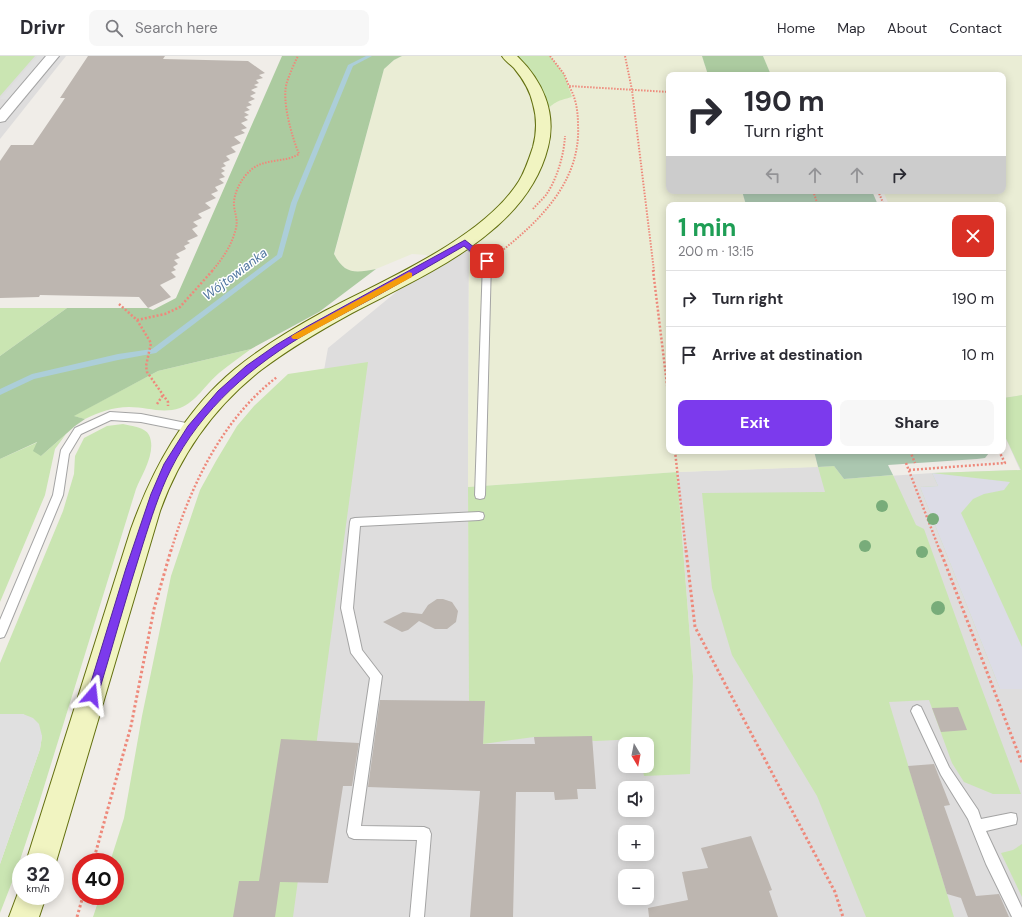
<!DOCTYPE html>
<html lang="en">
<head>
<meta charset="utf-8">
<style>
	body { margin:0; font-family:"DM Sans",sans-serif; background:#f7f7f7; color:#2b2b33; height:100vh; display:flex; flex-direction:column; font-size:15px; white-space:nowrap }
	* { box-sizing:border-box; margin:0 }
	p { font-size:13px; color:#7c7c81 }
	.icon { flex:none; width:22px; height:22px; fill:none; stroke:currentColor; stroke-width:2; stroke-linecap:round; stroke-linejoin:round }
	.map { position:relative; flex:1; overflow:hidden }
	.sheet { position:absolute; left:666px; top:146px; width:340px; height:252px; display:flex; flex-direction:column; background:#fff; border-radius:8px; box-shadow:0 2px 10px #0003 }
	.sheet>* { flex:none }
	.banner { position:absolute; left:666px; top:16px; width:340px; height:122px; border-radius:8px; box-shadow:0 2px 10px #0003; background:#fff; color:#2b2b33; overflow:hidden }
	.needle { width:26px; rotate:170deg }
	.fabs { position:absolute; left:618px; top:681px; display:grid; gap:8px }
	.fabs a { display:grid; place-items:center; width:36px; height:36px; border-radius:8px; background:#fff; box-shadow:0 2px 10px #0003; font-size:20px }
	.speed { position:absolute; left:12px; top:797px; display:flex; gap:8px; font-size:20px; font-weight:700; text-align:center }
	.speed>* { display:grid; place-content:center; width:52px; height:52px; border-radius:50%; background:#fff; box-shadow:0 2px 10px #0003; line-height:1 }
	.speed small { font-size:10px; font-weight:400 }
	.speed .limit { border:6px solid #d22; background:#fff; color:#111 }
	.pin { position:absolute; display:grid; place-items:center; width:34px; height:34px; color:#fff; margin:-17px; border-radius:8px; box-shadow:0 2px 6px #0006 }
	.me { position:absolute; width:44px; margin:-22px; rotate:17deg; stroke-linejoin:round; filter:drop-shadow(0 0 3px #0008) }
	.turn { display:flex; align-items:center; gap:14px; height:84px; padding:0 12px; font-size:18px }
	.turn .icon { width:52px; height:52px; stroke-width:2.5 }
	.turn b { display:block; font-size:28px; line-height:34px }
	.lanes { display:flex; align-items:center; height:38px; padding:0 12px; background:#0003; justify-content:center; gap:20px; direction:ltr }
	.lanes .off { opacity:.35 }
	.round { display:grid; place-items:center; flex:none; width:42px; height:42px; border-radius:8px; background:#f7f7f7 }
	.head { display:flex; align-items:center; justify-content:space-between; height:68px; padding:0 12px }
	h1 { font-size:24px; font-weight:700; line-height:30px; color:#1e9e55 }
	.button { display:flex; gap:8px; margin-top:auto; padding:8px 12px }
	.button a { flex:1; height:46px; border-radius:8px; background:#7c3aed; color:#fff; font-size:16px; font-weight:700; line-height:46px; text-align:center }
	.button a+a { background:#f7f7f7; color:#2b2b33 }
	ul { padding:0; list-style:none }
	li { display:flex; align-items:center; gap:12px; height:56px; padding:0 12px; border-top:1px solid #e1e1e2 }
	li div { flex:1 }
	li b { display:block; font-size:15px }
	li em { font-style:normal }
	header { display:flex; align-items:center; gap:24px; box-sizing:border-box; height:56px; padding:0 20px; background:#fff; border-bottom:1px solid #e1e1e2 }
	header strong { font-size:19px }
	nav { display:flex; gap:22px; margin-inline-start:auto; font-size:14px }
	.search { width:280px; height:36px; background:#f7f7f7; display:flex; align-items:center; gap:10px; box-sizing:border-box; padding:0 14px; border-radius:8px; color:#7c7c81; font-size:15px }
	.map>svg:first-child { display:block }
</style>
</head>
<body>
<header>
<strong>Drivr</strong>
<div class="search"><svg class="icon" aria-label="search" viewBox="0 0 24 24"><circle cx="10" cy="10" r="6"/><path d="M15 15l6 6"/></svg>Search here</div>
<nav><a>Home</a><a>Map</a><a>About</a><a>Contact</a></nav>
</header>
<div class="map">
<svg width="1022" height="861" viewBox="0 0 1022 861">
	<rect width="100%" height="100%" fill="#f0ede8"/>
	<g fill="#dedddd" fill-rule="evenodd">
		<path d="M0,0H66L0,83Z"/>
		<path d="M469,184L468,431L470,626L693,620L677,416L834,410L844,423L933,417L1020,414L1003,376V342L1022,339V861H226L328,292L434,205ZM625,688H647V710H625ZM625,732H647V754H625ZM625,776H647V798H625ZM625,820H647V842H625Z"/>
	</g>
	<g fill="#eaedd5">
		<path d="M402,0H509L551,49L558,44L572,41L564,18L550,0H702L708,19H669V135H742L746,149H669V395H814L818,411L677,416L468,431L469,184L434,205L426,199L412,198L376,213L360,216L349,215L340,208L334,199L384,13L394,4Z"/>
		<path d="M763,0H1022V339L1003,342V149H889L883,135H1003V19H771Z"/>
	</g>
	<g fill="#cae5b2">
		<path d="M0,0H35L0,40Z"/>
		<path d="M509,0H550L564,18L572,41C557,45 553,46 543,59L541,46Z"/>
		<path d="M0,252H67L0,300Z"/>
		<path d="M251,293C240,301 229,309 219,317C206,328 196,346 180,352C162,358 147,351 129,351C113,351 99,356 85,363L73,360L158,315Z"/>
		<path d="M368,306L293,861H93L100,840H115V806H110L124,762L142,660L171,520L200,434L216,405L237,370L254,350L288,318Z"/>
		<path d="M1022,339V633H1000L920,431L938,430L932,417L1021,414L1003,376V342Z"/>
		<path d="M123,368C131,370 145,371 149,379C157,396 142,418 136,433L39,747L16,816L0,857V808L40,693L42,680L23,658H0V607L63,455L74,418L75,400L84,382L107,370Z"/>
		<path d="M66,378L55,393L45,439L0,546V403L38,386L41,400Z"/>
		<path d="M834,410L844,423L893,419L916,469L924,473L974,612L1021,738H993L964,726L952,707L929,644L889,646L954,861H866L817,740L732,599L712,532L702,437L825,436L818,411Z"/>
		<path d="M677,416L693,620L690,718L644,720L642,710H647V688H639L638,683L596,685L534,681L483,688L485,646L469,645L468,431Z"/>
		<path d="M1022,788V841L1001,797L1013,794Z"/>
	</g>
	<g fill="#accba0">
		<path d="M282,0H402L394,4L384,13L334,198C345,219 356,217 376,213L319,256L251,293L158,315L74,360L85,363L75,370L41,400L33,395L37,386L0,403V300L67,252H148L153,254L176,242Z"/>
		<path d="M702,0H763L771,19H708Z"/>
	</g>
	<g fill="#abc7b0">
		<path d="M742,135H872L878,149H746Z"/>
		<path d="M814,395H988L989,397L985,402L977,403L888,409L893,419L844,423L834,410L818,411Z"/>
	</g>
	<g fill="#e0e0e0">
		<path d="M37,0H48L11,44L0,43Z"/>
		<path d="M0,658H23L33,662L39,668L42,680L40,693L0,808Z"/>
	</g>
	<path fill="#dcdce6" d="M932,417L1010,426L1004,434L984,438L973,443L961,457L1022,591V633H1000L920,431L938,430Z"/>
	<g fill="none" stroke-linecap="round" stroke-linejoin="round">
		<path fill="#acced9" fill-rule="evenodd" d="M366,0H372L353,10L297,147L282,201L156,297L118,304L34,323L0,339V333L32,318L118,298L152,293L277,199L291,147L348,9Z"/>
	</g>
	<g fill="#bdb6b0">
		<path d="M88,0H165L163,3L248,5L265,17L259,19L263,22L256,24L259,27L254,29L258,31L251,34L256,37L250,40L255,43L248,46L252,49L246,51L250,54L244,56L249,59L244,61L248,64L241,67L247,72L241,74L245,77L234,81L241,87L231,91L236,96L226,100L230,104L223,107L226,110L221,112L225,115L221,117L225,121L219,123L224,127L215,131L218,135L211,138L216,142L205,147L211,152L198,158L202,162L193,166L198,170L192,173L198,180L187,185L190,187L184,190L186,193L176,198L180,202L174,204L178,208L173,211L176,214L171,216L176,221L160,229L171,241L148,252L139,241L40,239L39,241L0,242V105L11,89H33L65,42H60Z"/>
		<path d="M437,543H443L452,546L458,555L456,566L447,573H435L419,565L408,574L402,576L383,566L403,556L422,558L428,549Z"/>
		<path d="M380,644L485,645L483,688H535L534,681L592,680L596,733H577L578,743L555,744L554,736H516L513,861H470L480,735L368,731Z"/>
		<path d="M958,651L967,674L941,676L932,652Z"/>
		<path d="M281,683L359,687L352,730H343L328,827L280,826L275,861H233L239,825H259Z"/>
		<path d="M934,708L950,749L944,750L976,840L999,838L1009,861H968L961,842L947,838L908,710Z"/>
		<path d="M751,780L772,834L769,835L778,861H649L648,852L688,844L682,816L708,812L701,792Z"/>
	</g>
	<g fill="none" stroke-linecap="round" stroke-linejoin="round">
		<defs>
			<g id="lane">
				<path d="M465,184L491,205L485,439L484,442L480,443L476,442L475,439L483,206L462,189L461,187Z"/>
				<path d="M110,356L141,358L191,368L194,369L196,372L194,375L191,376L141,366L111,364L81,378L69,398L63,439L6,577L4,581L0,582V564L53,439L61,394L75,372Z"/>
				<path d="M479,456L483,457L484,460L483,463L479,464L360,470L353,552L362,594L382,620L361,770L424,771L429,773L431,778L424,861H410L417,784L354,783L349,781L347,776L370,622L351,597L341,552L350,466L351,463L355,462Z"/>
				<path d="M917,649L921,651L949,711L978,754L981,763L1011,757L1016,758L1017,763L1016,768L986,775L1022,852V861H1012L986,808L968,763L941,719L911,655L913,651Z"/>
			</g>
			<path id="street" d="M46,0H59L5,65L0,66V54Z"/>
			<g id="secondary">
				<path d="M502,0H517C542,24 557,56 548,91C527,177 424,219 352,257C321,274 290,292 261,314C214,351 180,399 160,455L56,806L55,808V806H26L131,473C153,412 184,355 235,313C262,291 292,273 323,256C382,225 483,183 519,125C525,115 529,103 533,91C537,76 537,62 533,48C530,34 523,23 514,12C510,8 505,5 502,0Z"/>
				<path d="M21,829V840H46L39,861H9Z"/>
			</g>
		</defs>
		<use href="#lane" stroke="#a4a4a4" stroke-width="2"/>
		<use href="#street" stroke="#a4a4a4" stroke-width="2"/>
		<use href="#secondary" stroke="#63700f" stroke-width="2"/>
		<g stroke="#ee897b" stroke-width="2" stroke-dasharray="1.5 1.5" stroke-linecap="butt">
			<path d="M550,0L564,18L569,30L669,36"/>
			<path d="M625,0L632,34L654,215"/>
			<path d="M813,135L818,149"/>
			<path d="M878,135L884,149"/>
			<path d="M533,153C537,148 542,144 546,139C557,123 564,99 565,80"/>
			<path d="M499,197C540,165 581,125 578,69C578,55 576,42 569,30"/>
			<path d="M212,215C223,202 232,189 236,172C238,164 235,158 234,150C233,137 242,121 252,113C266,102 285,107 299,98C292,81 281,44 287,26C290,17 294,8 298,0"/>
		</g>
		<g stroke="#ee897b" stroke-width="2.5" stroke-dasharray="2 2" stroke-linecap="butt">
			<path d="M653,214L669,345"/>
			<path d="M119,248L137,264L151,287L146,310L147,316L168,346V350"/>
			<path d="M137,264L165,258L180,251L213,214"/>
			<path d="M157,348L163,339"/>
			<path d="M675,395L686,495"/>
			<path d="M910,395L915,407"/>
			<path d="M906,407L940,495"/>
			<path d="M909,414L1005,407L999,395"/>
			<path d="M171,495C190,431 222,363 277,321"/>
		</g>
		<g stroke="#ee897b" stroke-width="3" stroke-dasharray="2.5 2.5" stroke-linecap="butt">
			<path d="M686,494L695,571L835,836L843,861"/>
			<path d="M940,494L1022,707"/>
			<path d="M93,806L131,670L154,553L171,494"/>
			<path d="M77,861L83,840"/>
		</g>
		<use href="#lane" fill="#fff" fill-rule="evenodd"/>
		<use href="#street" fill="#fff" fill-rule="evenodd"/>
		<use href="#secondary" fill="#f1f4c1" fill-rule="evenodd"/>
	</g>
	<g fill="#78ac7a">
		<circle cx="882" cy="450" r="6"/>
		<circle cx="933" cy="463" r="6"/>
		<circle cx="865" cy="490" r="6"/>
		<circle cx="922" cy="496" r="6"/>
		<circle cx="938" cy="552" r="7"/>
	</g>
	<path fill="#7c3aed" stroke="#51269a" d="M465,184L490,204V207H484L464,190C433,208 402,226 371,243C351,254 331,264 311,275C253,308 201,353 171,413C159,437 151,463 143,488C127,538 113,589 98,639L96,642L92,644L89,642L87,639L126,512L151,438L164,408L188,370L218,335L246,310L276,289L306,271Z"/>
	<path fill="#f59e0b" d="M409,216L412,217V221L298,283H293L291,281L293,279Z"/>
	<g text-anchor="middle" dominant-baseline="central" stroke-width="3" stroke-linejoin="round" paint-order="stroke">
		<g font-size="13" font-style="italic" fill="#5177a0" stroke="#fff">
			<text transform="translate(235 218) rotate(-37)">Wójtowianka</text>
		</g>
	</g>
</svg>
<div class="fabs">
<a><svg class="needle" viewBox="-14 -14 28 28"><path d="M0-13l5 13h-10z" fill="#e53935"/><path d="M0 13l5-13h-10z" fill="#7c7c81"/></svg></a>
<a><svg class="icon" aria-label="sound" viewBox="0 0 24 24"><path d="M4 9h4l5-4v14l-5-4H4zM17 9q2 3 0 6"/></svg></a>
<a>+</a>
<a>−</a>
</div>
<div class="speed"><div>32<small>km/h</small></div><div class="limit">40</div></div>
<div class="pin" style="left:487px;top:205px;background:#d93025"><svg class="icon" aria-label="arrive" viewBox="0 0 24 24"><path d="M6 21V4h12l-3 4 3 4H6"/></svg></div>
<svg class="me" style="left:92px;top:639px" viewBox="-20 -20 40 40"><path d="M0-17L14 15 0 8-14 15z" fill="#7c3aed" stroke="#fff" stroke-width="4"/></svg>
<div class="banner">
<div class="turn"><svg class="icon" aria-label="right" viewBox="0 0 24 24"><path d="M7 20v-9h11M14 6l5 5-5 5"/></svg><div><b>190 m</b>Turn right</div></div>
<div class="lanes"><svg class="icon off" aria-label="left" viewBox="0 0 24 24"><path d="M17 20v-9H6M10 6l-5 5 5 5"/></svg><svg class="icon off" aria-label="ahead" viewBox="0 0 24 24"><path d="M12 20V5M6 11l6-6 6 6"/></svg><svg class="icon off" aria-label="ahead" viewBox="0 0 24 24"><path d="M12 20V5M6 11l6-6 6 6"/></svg><svg class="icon" aria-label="right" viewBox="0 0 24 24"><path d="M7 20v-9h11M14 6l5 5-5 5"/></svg></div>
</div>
<section class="sheet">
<div class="head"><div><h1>1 min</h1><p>200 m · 13:15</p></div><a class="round" style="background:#d93025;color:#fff"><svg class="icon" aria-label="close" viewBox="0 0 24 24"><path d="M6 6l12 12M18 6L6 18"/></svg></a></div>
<ul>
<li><svg class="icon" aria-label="right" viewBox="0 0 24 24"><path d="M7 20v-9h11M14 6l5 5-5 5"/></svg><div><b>Turn right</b></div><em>190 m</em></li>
<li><svg class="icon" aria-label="arrive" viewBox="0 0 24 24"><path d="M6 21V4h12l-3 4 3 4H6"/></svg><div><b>Arrive at destination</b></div><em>10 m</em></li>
</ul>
<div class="button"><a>Exit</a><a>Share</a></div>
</section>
</div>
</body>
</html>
